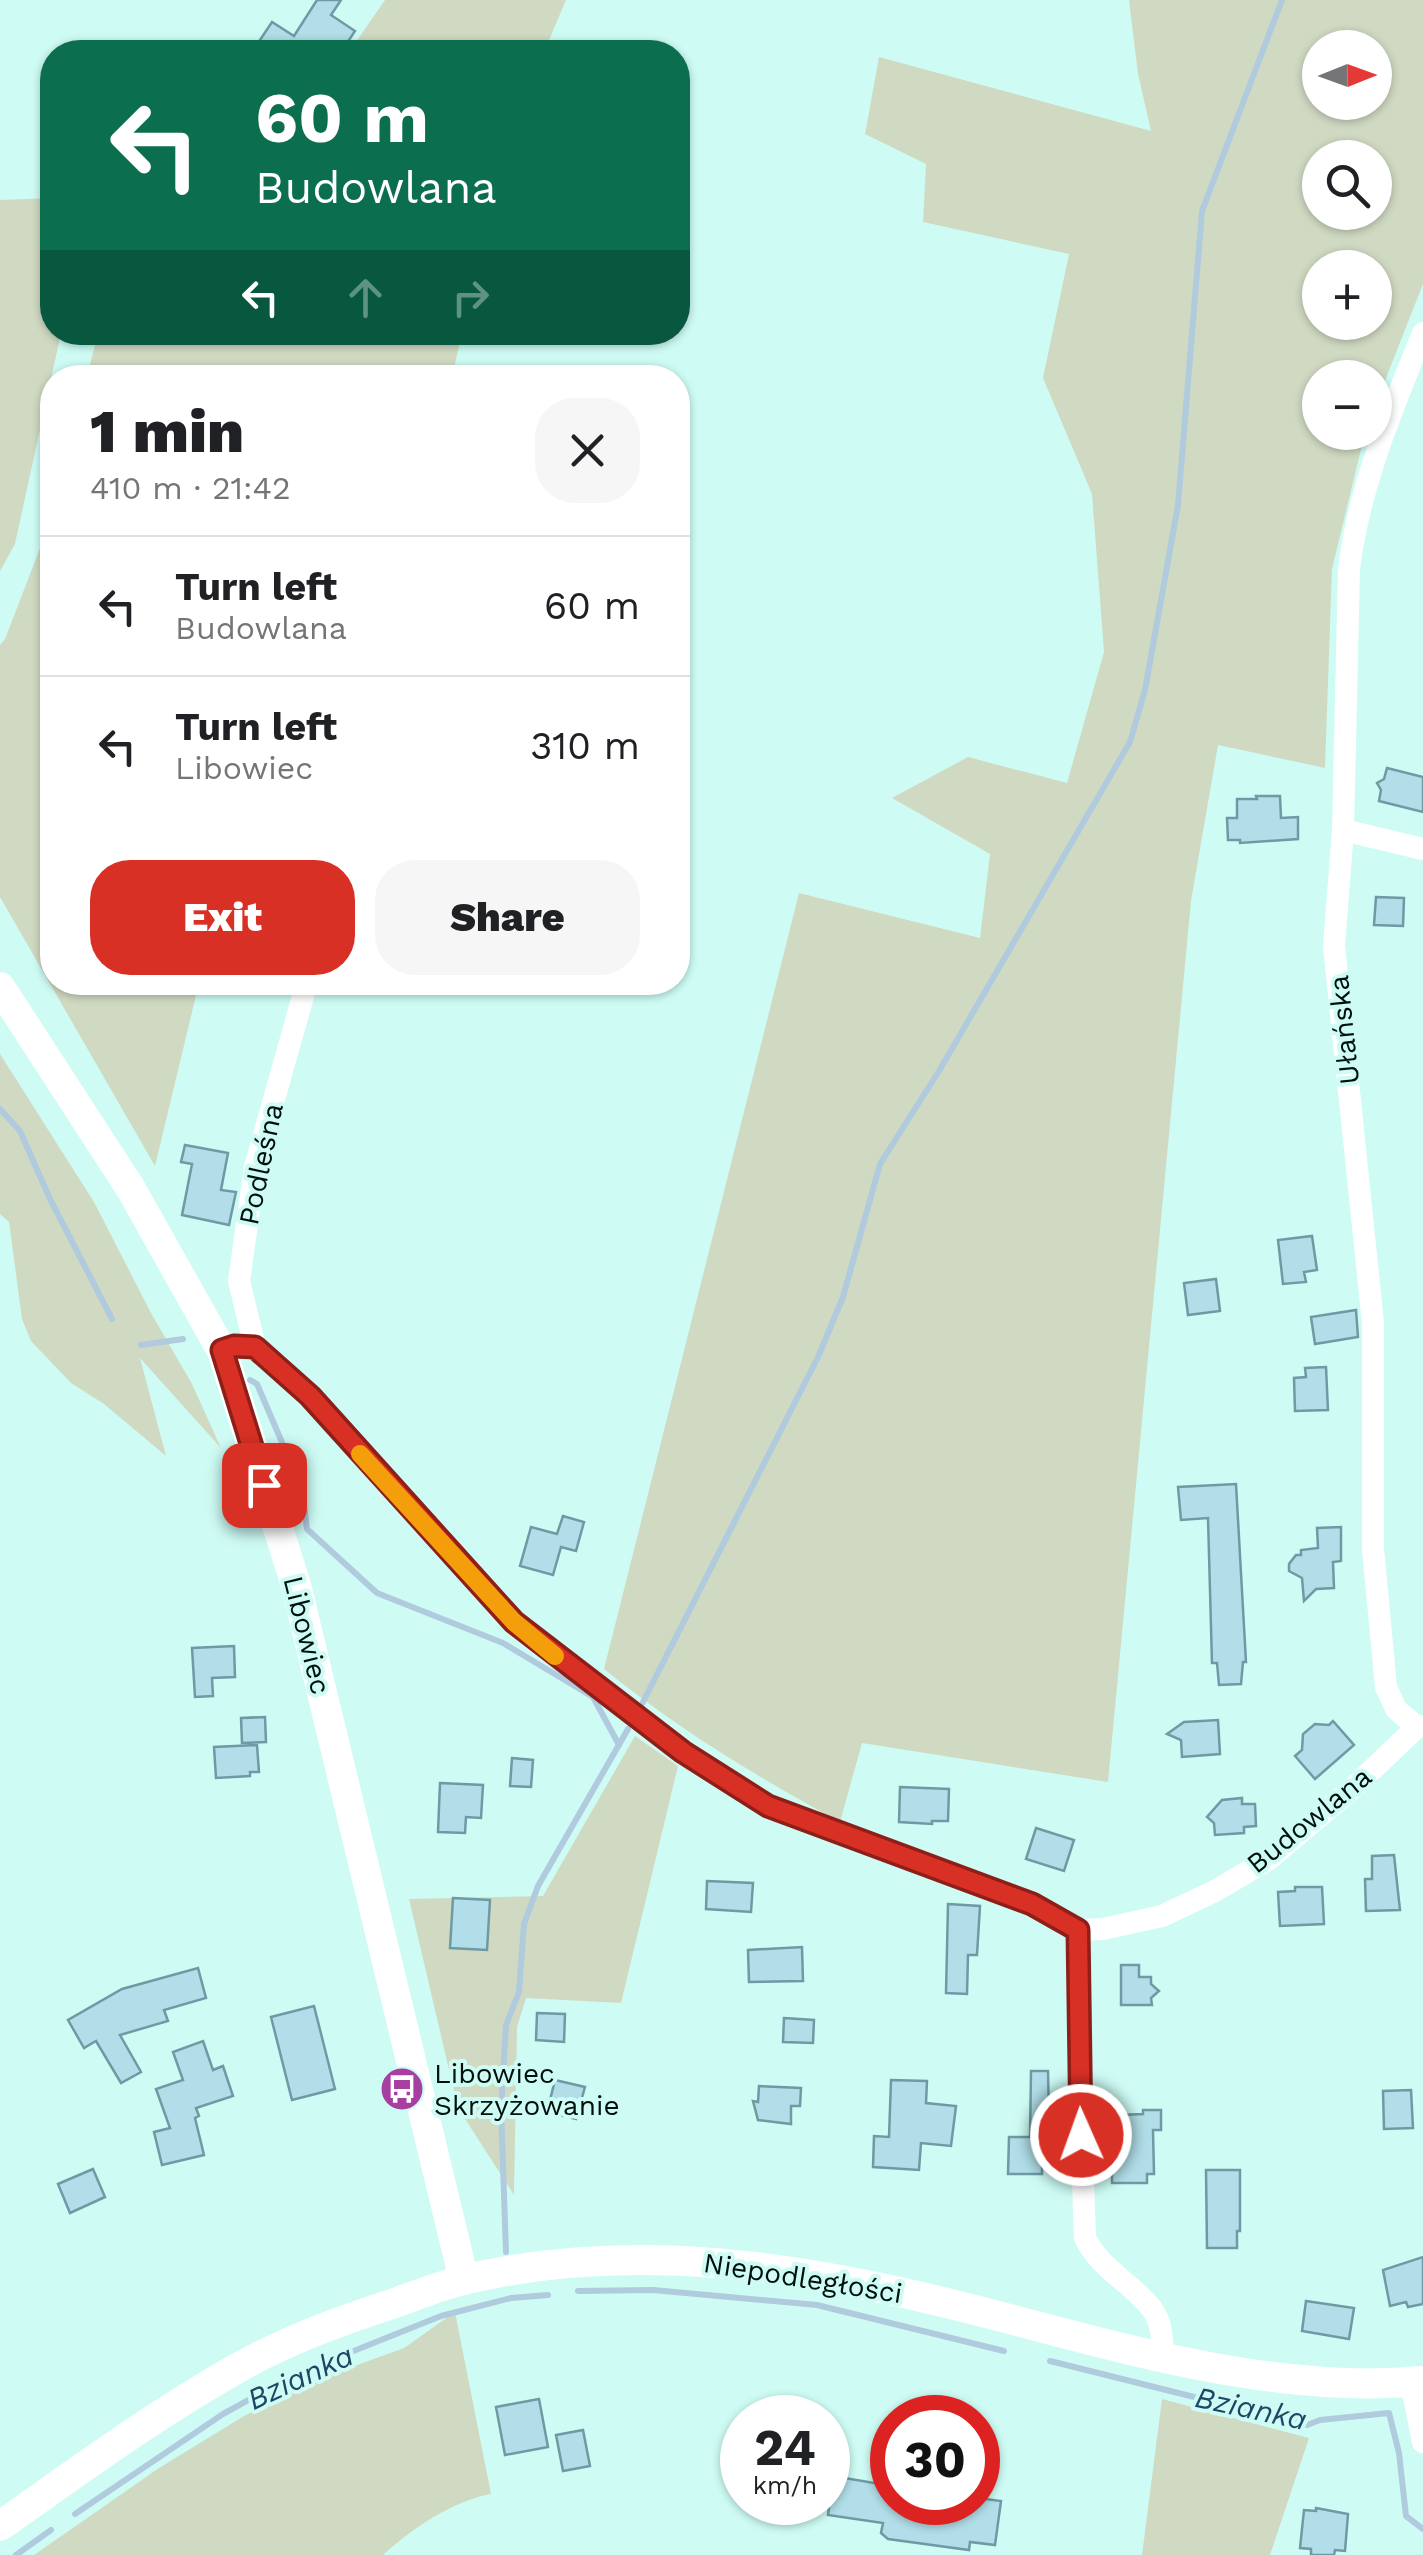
<!DOCTYPE html>
<html lang="en">
<head>
<meta charset="utf-8">
<style>
	body { margin:0; font-family:"Work Sans",sans-serif; background:#f6f6f6; color:#202124; height:100vh; display:flex; flex-direction:column; font-size:38px; white-space:nowrap }
	* { box-sizing:border-box; margin:0 }
	p { font-size:32px; color:#757577 }
	.icon { flex:none; width:55px; height:55px; fill:none; stroke:currentColor; stroke-width:2; stroke-linecap:round; stroke-linejoin:round }
	.map { position:relative; flex:1; overflow:hidden }
	.drawer { position:absolute; left:40px; top:365px; width:650px; height:630px; display:flex; flex-direction:column; background:#fff; border-radius:40px; box-shadow:0 2px 8px #0004 }
	.drawer>* { flex:none }
	.hud { position:absolute; left:40px; top:40px; width:650px; height:305px; border-radius:40px; box-shadow:0 2px 8px #0004; background:#0b6e4f; color:#fff; overflow:hidden }
	.needle { width:65px; rotate:89deg }
	.controls { position:absolute; left:1302px; top:30px; display:grid; gap:20px }
	.controls a { display:grid; place-items:center; width:90px; height:90px; border-radius:50%; background:#fff; box-shadow:0 2px 8px #0004; font-size:50px }
	.speed { position:absolute; left:720px; top:2395px; display:flex; gap:20px; font-size:50px; font-weight:700; text-align:center }
	.speed>* { display:grid; place-content:center; width:130px; height:130px; border-radius:50%; background:#fff; box-shadow:0 2px 8px #0004; line-height:1 }
	.speed small { font-size:25px; font-weight:400 }
	.speed .limit { border:15px solid #d22; background:#fff; color:#111 }
	.pin { position:absolute; display:grid; place-items:center; width:85px; height:85px; color:#fff; margin:-42px; border-radius:20px; box-shadow:0 5px 15px #0006 }
	.me { position:absolute; width:110px; margin:-55px; rotate:358deg; stroke-linejoin:round; filter:drop-shadow(0 0 8px #0008) }
	.turn { display:flex; align-items:center; gap:35px; height:210px; padding:0 50px; font-size:45px }
	.turn .icon { width:130px; height:130px; stroke-width:2.5 }
	.turn b { display:block; font-size:70px; line-height:85px }
	.lanes { display:flex; align-items:center; height:95px; padding:0 50px; background:#0003; justify-content:center; gap:50px; direction:ltr }
	.lanes .off { opacity:.35 }
	.round { display:grid; place-items:center; flex:none; width:105px; height:105px; border-radius:40px; background:#f6f6f6 }
	.overview { display:flex; align-items:center; justify-content:space-between; height:170px; padding:0 50px }
	h1 { font-size:60px; font-weight:800; line-height:75px }
	.action { display:flex; gap:20px; margin-top:auto; padding:20px 50px }
	.action a { flex:1; height:115px; border-radius:40px; background:#d93025; color:#fff; font-size:40px; font-weight:800; line-height:115px; text-align:center }
	.action a+a { background:#f6f6f6; color:#202124 }
	ul { padding:0; list-style:none }
	li { display:flex; align-items:center; gap:30px; height:140px; padding:0 50px; border-top:2px solid #e0e0e0 }
	li div { flex:1 }
	li b { display:block; font-size:38px }
	li em { font-style:normal }
	.map>svg:first-child { display:block }
</style>
</head>
<body>
<div class="map">
<svg width="1423" height="2555" viewBox="0 0 1423 2555">
	<rect width="100%" height="100%" fill="#cefcf5"/>
	<g fill="#d0dac2" fill-rule="evenodd">
		<path d="M385,0H566L544,52H349Z"/>
		<path d="M1129,0H1423V284L1375,406V378H1320V432L1365,433L1332,569L1325,768L1218,745L1191,901L1108,1782L862,1743L840,1822C757,1777 678,1729 604,1669L799,893L980,938L990,854L892,798L968,757L1067,783L1104,652L1092,494L1043,378L1069,254L923,222L926,164L865,134L879,57L1151,131L1138,74ZM1320,48H1375V102H1320ZM1320,158H1375V212H1320ZM1320,268H1375V322H1320Z"/>
		<path d="M52,198V332L61,333L15,544L0,571V200Z"/>
		<path d="M98,333V332L462,333L452,377H87Z"/>
		<path d="M52,517V982L199,983L155,1166L0,897V645L5,639Z"/>
		<path d="M0,1054L94,1202L151,1313L192,1384L221,1448L140,1358L166,1456L104,1404L71,1383L31,1341L22,1319L9,1222L0,1214Z"/>
		<path d="M635,1736L678,1766L621,2003L526,1998L517,2027L514,2195L458,2108L409,1899L543,1896Z"/>
		<path d="M455,2312L491,2494C453,2501 411,2529 383,2555H34L159,2468L244,2416L313,2381L404,2348Z"/>
		<path d="M1162,2399L1309,2438L1270,2555H1142Z"/>
	</g>
	<g fill="none" stroke-linecap="round" stroke-linejoin="round">
		<g stroke="#b0cade" stroke-width="6">
			<path d="M0,1109L20,1131L50,1199L112,1319"/>
			<path d="M141,1345L183,1339"/>
			<path d="M250,1380L257,1384L302,1489L307,1529L377,1593L503,1643L593,1697L619,1745"/>
			<path d="M642,1704L818,1357L843,1297L880,1164L939,1071L1130,742L1145,690L1178,505L1202,211L1282,0"/>
			<path d="M506,2252L501,2108L506,2025L519,1992L524,1924L538,1886L628,1729"/>
			<path d="M578,2291L653,2290L817,2305L1004,2351"/>
			<path d="M1050,2361L1307,2425L1320,2420L1389,2413L1399,2453L1406,2516L1423,2529"/>
			<path d="M75,2514L223,2414L296,2374L441,2316L511,2298L548,2295"/>
			<path d="M16,2555L51,2530"/>
		</g>
	</g>
	<g fill="#b1dee8" stroke="#6f9aa4" stroke-width="2.5">
		<path d="M317,0H341L331,15L355,31L341,52H252L272,22L294,36Z"/>
		<path d="M1387,768L1423,777V812L1379,801L1381,790L1377,783L1384,779Z"/>
		<path d="M1256,796H1280L1281,818L1298,817V839L1240,843V840H1228L1227,818H1237V799H1257Z"/>
		<path d="M1376,897L1404,898L1403,926L1374,925Z"/>
		<path d="M185,1145L228,1153L221,1190L236,1192L229,1225L182,1215L192,1164L181,1162Z"/>
		<path d="M1312,1236L1317,1270L1304,1272L1306,1282L1283,1284L1278,1240Z"/>
		<path d="M1216,1279L1220,1311L1188,1315L1184,1283Z"/>
		<path d="M1356,1310L1358,1337L1315,1344L1311,1317Z"/>
		<path d="M1326,1367L1328,1410L1295,1411L1294,1378L1306,1377L1305,1368Z"/>
		<path d="M1236,1484L1246,1662H1243L1241,1684L1219,1685L1217,1663H1212L1208,1518L1181,1520L1178,1487Z"/>
		<path d="M563,1516L584,1522L576,1551L561,1547L553,1575L520,1566L531,1527L557,1534Z"/>
		<path d="M1341,1527V1561L1333,1562L1334,1588L1316,1589L1304,1601L1302,1578L1289,1571V1564L1296,1555H1301V1550L1318,1548L1317,1528Z"/>
		<path d="M234,1646L235,1677L212,1678L213,1696L195,1697L192,1648Z"/>
		<path d="M265,1717L266,1742L242,1743L241,1718Z"/>
		<path d="M1218,1720L1220,1754L1182,1757L1181,1740L1167,1734L1184,1722Z"/>
		<path d="M1333,1721L1354,1745L1315,1779L1295,1756L1302,1750L1303,1734L1315,1724L1329,1725Z"/>
		<path d="M257,1745L259,1772H250V1776L216,1778L214,1747Z"/>
		<path d="M512,1758L533,1760L531,1787L510,1786Z"/>
		<path d="M440,1783L483,1785L481,1818L466,1817L465,1833L438,1832Z"/>
		<path d="M900,1787L949,1789L948,1821H932V1824L899,1822Z"/>
		<path d="M1242,1798V1804H1255L1256,1826L1244,1827V1833L1215,1835L1214,1823L1207,1817L1222,1800Z"/>
		<path d="M1036,1828L1074,1840L1064,1871L1026,1859Z"/>
		<path d="M1394,1855L1400,1910L1366,1911L1365,1879H1372V1856Z"/>
		<path d="M707,1881L753,1883L751,1912L706,1909Z"/>
		<path d="M1295,1887H1322L1324,1924L1280,1926L1278,1892L1295,1891Z"/>
		<path d="M453,1898L490,1900L487,1950L450,1948Z"/>
		<path d="M948,1904L980,1906L977,1955H968L967,1994L946,1993Z"/>
		<path d="M802,1947L803,1981L749,1982L748,1950Z"/>
		<path d="M1121,1965H1139V1977H1151V1984L1159,1991L1151,1998L1152,2005H1121Z"/>
		<path d="M198,1968L206,1998L164,2010L168,2021L120,2035L141,2072L121,2083L96,2041L84,2048L68,2020L122,1989Z"/>
		<path d="M314,2006L335,2089L292,2100L271,2017Z"/>
		<path d="M537,2013L565,2014L564,2042L536,2040Z"/>
		<path d="M784,2018L814,2020L813,2043L783,2042Z"/>
		<path d="M203,2041L213,2070L223,2066L233,2096L196,2108L199,2116L195,2118L204,2155L162,2165L154,2132L170,2128L156,2089L183,2080L173,2052Z"/>
		<path d="M1031,2071H1048L1050,2163H1042V2174H1008L1009,2137H1030Z"/>
		<path d="M555,2080L585,2087L576,2119L547,2112Z"/>
		<path d="M891,2080L927,2081L926,2103L956,2106L951,2146L921,2143L919,2170L873,2167L874,2136L889,2137Z"/>
		<path d="M759,2086L801,2088L800,2106H791V2124L758,2120L753,2101L758,2102Z"/>
		<path d="M1411,2090L1413,2128L1384,2129L1383,2091Z"/>
		<path d="M1143,2110H1161V2130H1153L1154,2174H1147V2183H1112V2152H1123L1121,2115L1143,2114Z"/>
		<path d="M93,2169L105,2197L70,2213L58,2184Z"/>
		<path d="M1206,2170H1240V2231H1237V2248H1207Z"/>
		<path d="M1423,2257V2304L1408,2307L1406,2302L1390,2306L1383,2270Z"/>
		<path d="M1306,2301L1354,2308L1349,2339L1302,2331Z"/>
		<path d="M539,2399L548,2447L505,2455L496,2407Z"/>
		<path d="M583,2430L590,2466L563,2471L556,2435Z"/>
		<path d="M833,2476L892,2486V2502H978V2498L1001,2501L995,2545L970,2542L969,2550L888,2539L881,2533L883,2523L828,2515Z"/>
		<path d="M1316,2508L1348,2514L1345,2551L1335,2550L1334,2555H1311V2549L1300,2548L1304,2510L1316,2511Z"/>
	</g>
	<g fill="none" stroke-linecap="round" stroke-linejoin="round">
		<g stroke="#fff" stroke-width="22">
			<path d="M1343,830L1423,849"/>
			<path d="M255,1347L309,1396L513,1622L683,1752L768,1806L1032,1904L1078,1930L1103,1929L1162,1916L1215,1891L1269,1859L1353,1788L1417,1727L1423,1726"/>
			<path d="M255,1347L239,1281L255,1167L307,982"/>
			<path d="M1417,1727L1396,1709L1386,1687L1373,1549V1323L1334,946L1343,830L1349,569C1359,486 1392,410 1423,333"/>
			<path d="M1078,1930L1079,2066L1085,2238C1101,2270 1131,2282 1152,2309C1162,2322 1162,2340 1163,2356"/>
			<path d="M1411,2382L1423,2442"/>
		</g>
		<g stroke="#fff" stroke-width="30">
			<path d="M0,987L131,1189L222,1351L296,1585L464,2280"/>
			<path d="M0,2526C80,2470 160,2411 245,2364C292,2338 342,2320 392,2304C415,2296 439,2286 463,2280C633,2239 805,2267 971,2309C1116,2346 1271,2395 1423,2381"/>
		</g>
	</g>
	<g fill="none" stroke-linecap="round" stroke-linejoin="round">
		<defs>
			<path id="route" d="M264,1485L222,1350L234,1346L255,1347L310,1396L514,1622L683,1752L768,1806L1032,1904L1078,1930L1081,2135"/>
		</defs>
		<use href="#route" stroke="#8d1f18" stroke-width="25"/>
		<use href="#route" stroke="#d93025" stroke-width="18"/>
		<path stroke="#f59e0b" stroke-width="18" d="M360,1454L514,1622L555,1656"/>
	</g>
	<defs>
		<symbol id="bus-disc" viewBox="-11 -11 22 22"><circle r="9.5" fill="#a73fa2" stroke="#cefcf5"/><path d="M-5-6H5V4H4V6H2V4H-2V6H-4V4H-5ZM-3.5-4V0h7V-4ZM-3.5 1.2v1.5H-2V1.2ZM2 1.2v1.5H3.5V1.2Z" fill="#fff"/></symbol>
	</defs>
	<g fill-rule="evenodd">
		<use href="#bus-disc" x="377" y="2064" width="50" height="50"/>
	</g>
	<g text-anchor="middle" dominant-baseline="central" stroke-width="8" stroke-linejoin="round" paint-order="stroke">
		<g font-size="28" fill="#01100d" stroke="#cefcf5">
			<text transform="translate(1344 1030) rotate(-96)">Ułańska</text>
			<text transform="translate(261 1164) rotate(-78)">Podleśna</text>
			<text transform="translate(307 1635) rotate(76)">Libowiec</text>
			<text transform="translate(1309 1820) rotate(-39)">Budowlana</text>
			<text transform="translate(803 2278) rotate(9)">Niepodległości</text>
		</g>
		<g font-size="28" fill="#01100d" stroke="#cefcf5" text-anchor="start">
			<text x="434" y="2073">Libowiec<tspan x="434" dy="32">Skrzyżowanie</tspan></text>
		</g>
		<g font-size="30" font-style="italic" fill="#1c4766" stroke="#cefcf5">
			<text transform="translate(300 2377) rotate(-25)">Bzianka</text>
			<text transform="translate(1251 2408) rotate(12)">Bzianka</text>
		</g>
	</g>
</svg>
<div class="controls">
<a><svg class="needle" viewBox="-14 -14 28 28"><path d="M0-13l5 13h-10z" fill="#e53935"/><path d="M0 13l5-13h-10z" fill="#757577"/></svg></a>
<a><svg class="icon" aria-label="search" viewBox="0 0 24 24"><circle cx="10" cy="10" r="6"/><path d="M15 15l6 6"/></svg></a>
<a>+</a>
<a>−</a>
</div>
<div class="speed"><div>24<small>km/h</small></div><div class="limit">30</div></div>
<div class="pin" style="left:264px;top:1485px;background:#d93025"><svg class="icon" aria-label="arrive" viewBox="0 0 24 24"><path d="M6 21V4h12l-3 4 3 4H6"/></svg></div>
<svg class="me" style="left:1081px;top:2135px" viewBox="-20 -20 40 40"><circle r="17" fill="#d93025" stroke="#fff" stroke-width="3"/><path d="M0-11L8 9 0 5-8 9z" fill="#fff"/></svg>
<div class="hud">
<div class="turn"><svg class="icon" aria-label="left" viewBox="0 0 24 24"><path d="M17 20v-9H6M10 6l-5 5 5 5"/></svg><div><b>60 m</b>Budowlana</div></div>
<div class="lanes"><svg class="icon" aria-label="left" viewBox="0 0 24 24"><path d="M17 20v-9H6M10 6l-5 5 5 5"/></svg><svg class="icon off" aria-label="ahead" viewBox="0 0 24 24"><path d="M12 20V5M6 11l6-6 6 6"/></svg><svg class="icon off" aria-label="right" viewBox="0 0 24 24"><path d="M7 20v-9h11M14 6l5 5-5 5"/></svg></div>
</div>
<section class="drawer">
<div class="overview"><div><h1>1 min</h1><p>410 m · 21:42</p></div><a class="round"><svg class="icon" aria-label="close" viewBox="0 0 24 24"><path d="M6 6l12 12M18 6L6 18"/></svg></a></div>
<ul>
<li><svg class="icon" aria-label="left" viewBox="0 0 24 24"><path d="M17 20v-9H6M10 6l-5 5 5 5"/></svg><div><b>Turn left</b><p>Budowlana</p></div><em>60 m</em></li>
<li><svg class="icon" aria-label="left" viewBox="0 0 24 24"><path d="M17 20v-9H6M10 6l-5 5 5 5"/></svg><div><b>Turn left</b><p>Libowiec</p></div><em>310 m</em></li>
</ul>
<div class="action"><a>Exit</a><a>Share</a></div>
</section>
</div>
</body>
</html>
